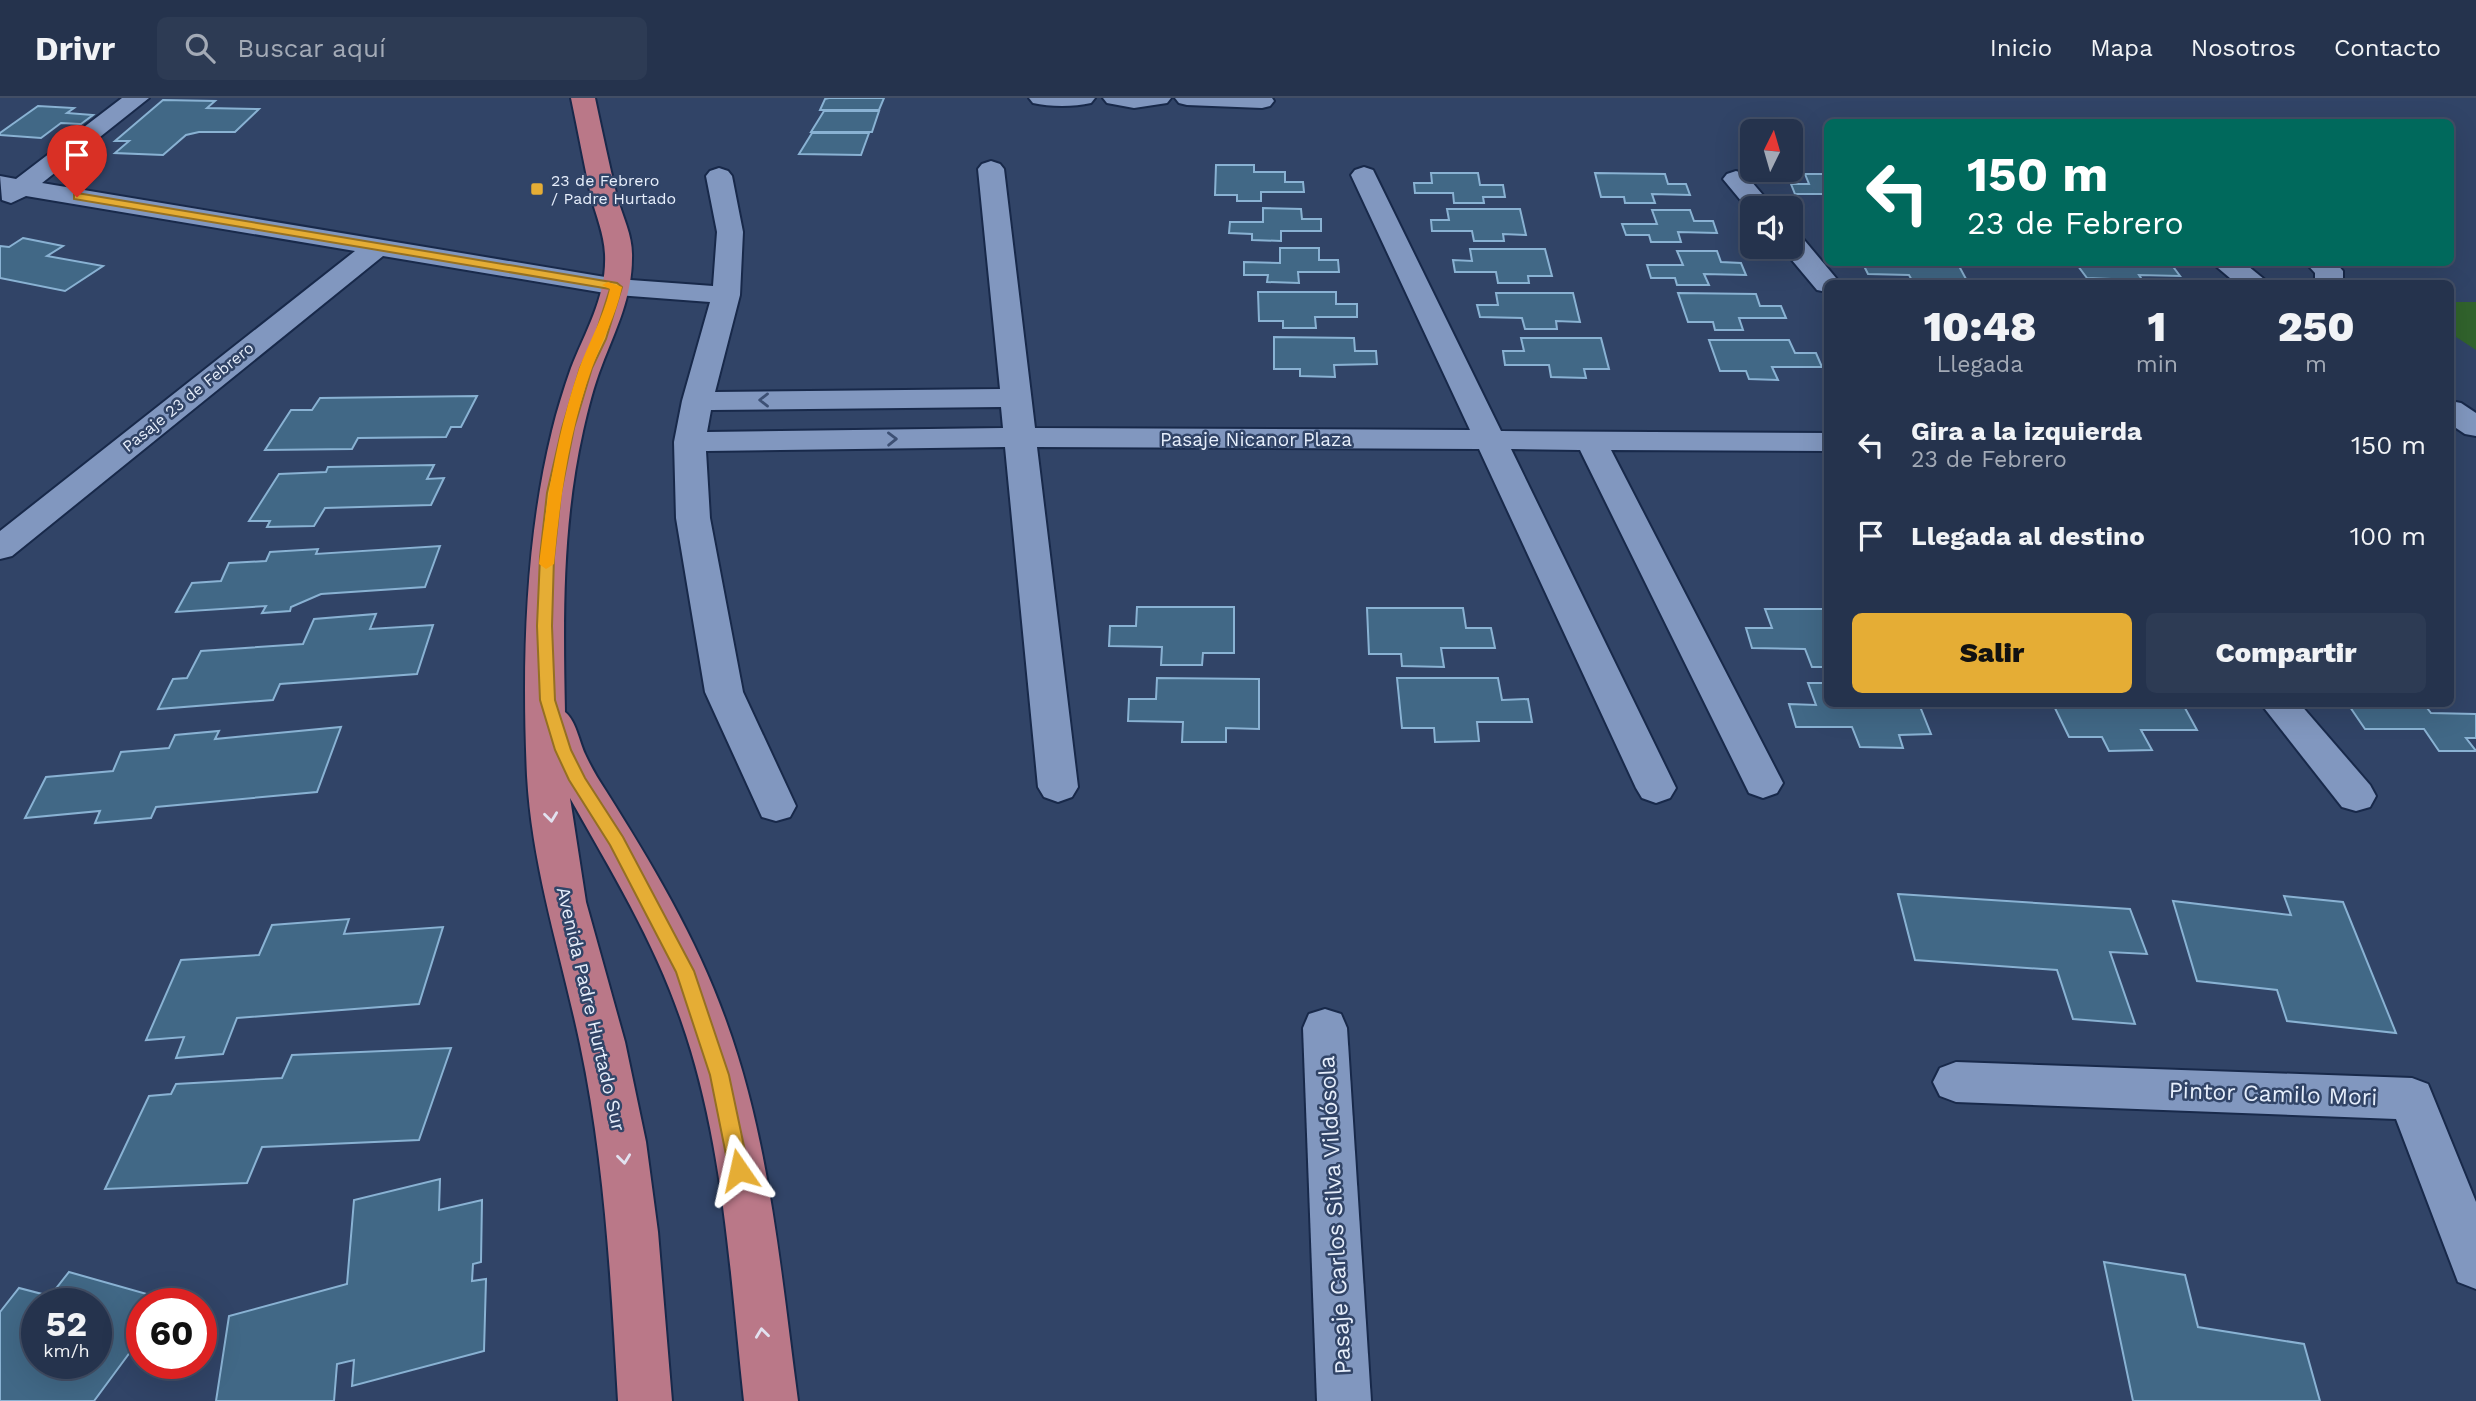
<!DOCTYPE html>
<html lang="es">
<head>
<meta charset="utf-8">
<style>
	body { margin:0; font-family:"Work Sans",sans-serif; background:#2d3b54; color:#f1f3f6; height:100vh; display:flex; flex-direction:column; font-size:26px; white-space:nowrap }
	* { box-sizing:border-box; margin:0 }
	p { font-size:23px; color:#a3aab6 }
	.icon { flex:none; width:38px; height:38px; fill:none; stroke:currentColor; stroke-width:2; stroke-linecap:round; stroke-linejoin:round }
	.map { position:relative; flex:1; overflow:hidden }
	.details { position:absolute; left:1824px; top:182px; width:630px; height:427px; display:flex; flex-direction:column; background:#25334d; border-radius:10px; box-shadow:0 7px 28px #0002,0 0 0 2px #424e65 }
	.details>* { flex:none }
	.banner { position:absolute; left:1824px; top:21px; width:630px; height:147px; border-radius:10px; box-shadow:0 7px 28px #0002,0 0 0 2px #424e65; background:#00695c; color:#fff; overflow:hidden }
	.needle { width:46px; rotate:5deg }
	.buttons { position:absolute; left:1740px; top:21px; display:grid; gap:14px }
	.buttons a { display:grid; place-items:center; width:63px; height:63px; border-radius:10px; background:#25334d; box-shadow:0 7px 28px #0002,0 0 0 2px #424e65; font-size:35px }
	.speed { position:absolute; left:21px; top:1190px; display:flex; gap:14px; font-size:35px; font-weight:700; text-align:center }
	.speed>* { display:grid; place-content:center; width:91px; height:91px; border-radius:50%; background:#25334d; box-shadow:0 7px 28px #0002,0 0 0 2px #424e65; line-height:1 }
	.speed small { font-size:18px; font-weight:400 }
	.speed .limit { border:10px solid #d22; background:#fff; color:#111 }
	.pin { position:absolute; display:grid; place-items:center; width:60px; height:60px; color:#fff; margin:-72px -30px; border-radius:50% 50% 50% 0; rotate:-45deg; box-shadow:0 0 7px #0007 }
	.pin .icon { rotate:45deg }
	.me { position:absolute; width:77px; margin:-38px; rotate:349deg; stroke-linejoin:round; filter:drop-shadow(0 0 5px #0008) }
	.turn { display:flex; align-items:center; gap:24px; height:147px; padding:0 28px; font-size:32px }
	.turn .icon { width:91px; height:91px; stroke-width:2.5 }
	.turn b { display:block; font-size:49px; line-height:60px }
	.eta { display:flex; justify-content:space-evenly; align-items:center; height:119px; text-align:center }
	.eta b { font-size:42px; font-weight:800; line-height:49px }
	.cta { display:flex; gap:14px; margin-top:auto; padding:14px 28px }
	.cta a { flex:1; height:80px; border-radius:10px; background:#e5ad35; color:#111; font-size:28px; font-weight:800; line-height:80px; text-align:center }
	.cta a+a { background:#2d3b54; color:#f1f3f6 }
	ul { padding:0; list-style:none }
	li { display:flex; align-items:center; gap:21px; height:91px; padding:0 28px }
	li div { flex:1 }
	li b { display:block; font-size:26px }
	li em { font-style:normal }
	header { display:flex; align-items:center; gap:42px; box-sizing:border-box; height:98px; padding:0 35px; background:#25334d; border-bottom:2px solid #424e65 }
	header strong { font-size:33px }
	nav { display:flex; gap:38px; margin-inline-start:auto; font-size:24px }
	.search { width:490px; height:63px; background:#2d3b54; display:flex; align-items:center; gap:18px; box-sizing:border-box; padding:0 24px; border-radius:10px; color:#a3aab6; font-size:26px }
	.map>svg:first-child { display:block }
</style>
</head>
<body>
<header>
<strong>Drivr</strong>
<div class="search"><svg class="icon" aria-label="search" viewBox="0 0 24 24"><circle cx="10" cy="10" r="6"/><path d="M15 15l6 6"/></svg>Buscar aquí</div>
<nav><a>Inicio</a><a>Mapa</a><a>Nosotros</a><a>Contacto</a></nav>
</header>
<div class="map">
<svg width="2476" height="1303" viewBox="0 0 2476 1303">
	<rect width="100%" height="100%" fill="#314467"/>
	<path fill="#31632c" d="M2450,204H2476V252L2450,235Z"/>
	<g fill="#416886" stroke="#89b2d3" stroke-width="2" fill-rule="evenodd">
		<path d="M829,0H884L879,12H820L825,1Z"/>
		<path d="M163,2L215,3L207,10L259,11L235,34H199L186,37L163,57L115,55L129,43H115Z"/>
		<path d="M38,8L74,10L67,15L93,17L81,26L61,25L41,40L0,37V35Z"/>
		<path d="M824,13H879L872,34H811Z"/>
		<path d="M812,35H869L861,57L799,56Z"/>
		<path d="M1216,67H1254V74H1285V84H1303L1304,94H1261V103H1237V97H1215Z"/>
		<path d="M1431,75H1478L1480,87H1503L1505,99H1483L1484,105H1454L1453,95H1415L1414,85H1432Z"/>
		<path d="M1595,75L1665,76L1668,86H1686L1690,97L1652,96L1655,105H1625L1624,99H1601Z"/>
		<path d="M1805,76H1827V96H1795L1791,86H1809Z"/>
		<path d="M1263,110L1301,111L1302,121H1321V133H1281V143L1252,142V136L1229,135L1230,124H1263Z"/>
		<path d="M1447,111H1520L1526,137L1503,136L1504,143H1474L1472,133H1432L1431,122H1449Z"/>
		<path d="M1652,112H1690L1694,123H1713L1717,135L1678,134L1681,144H1651L1649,137H1626L1622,126H1657Z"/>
		<path d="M23,140L63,148L47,158L103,168L65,193L0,180V148L9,149Z"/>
		<path d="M1280,150H1319V162H1338L1339,174H1298L1299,185L1267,184L1268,177H1244V164L1280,165Z"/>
		<path d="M1470,151H1545L1552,178H1528L1529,185H1498L1496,174H1455L1453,162L1472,163Z"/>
		<path d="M1677,153H1717L1721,164L1741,165L1746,177L1704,176L1709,187H1677L1675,180H1651L1647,167H1683Z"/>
		<path d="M1862,164H1932L1934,168H1959L1966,181H1942L1945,186H1914L1909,177L1868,176Z"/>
		<path d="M2101,164L2171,166L2180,178L2139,177L2145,186H2114L2111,181L2087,180L2078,168H2103Z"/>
		<path d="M1258,194H1336V206H1357V219H1315L1316,230H1283V223H1259Z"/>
		<path d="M1496,195H1573L1580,224L1556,223L1557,231H1525L1522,220L1480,219L1477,207H1498Z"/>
		<path d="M1678,195L1756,196L1760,208H1781L1786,220H1739L1743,232H1715L1713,224H1688Z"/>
		<path d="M1274,239L1354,240L1355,253H1376L1377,266L1334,267L1335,279L1300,278V271H1274Z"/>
		<path d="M1521,240H1601L1609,271H1584L1586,280L1551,279L1549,267H1505L1503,253H1524Z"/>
		<path d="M1709,242H1789L1795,255H1816L1822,269H1772L1778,282L1749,281L1746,273H1720Z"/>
		<path d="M477,298L461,329H451L446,339L358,340L352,351L265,352L291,312H312L320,300Z"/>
		<path d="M434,367L427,381L444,380L431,407L325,410L314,428L267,429L270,423H249L279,376L326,374L328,369Z"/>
		<path d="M440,448L425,489L321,496L291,509L290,513L262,515L266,508L176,514L192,485L221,483L229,465L266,463L270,454L318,451L316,456Z"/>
		<path d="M1137,509H1234V555H1203L1202,567H1161L1162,549L1109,548L1110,528H1136Z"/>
		<path d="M1367,510H1463L1466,530H1491L1495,550H1441L1444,569L1402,568L1401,556H1369Z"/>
		<path d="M1765,511H1827V569H1812L1805,551L1752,550L1746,530H1772Z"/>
		<path d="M376,516L370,531L433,527L417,576L280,586L273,602L158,611L173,581L187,580L201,553L303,546L314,521Z"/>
		<path d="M1157,580L1259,581V631L1226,630V644H1182L1183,624L1128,623L1129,601H1156Z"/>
		<path d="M1397,580H1498L1502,602L1528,601L1532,624H1477L1479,643L1435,644L1434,630H1402Z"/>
		<path d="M1808,585H1827V606H1919L1931,636L1899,637L1903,650L1860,649L1852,629H1796L1789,606L1816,607Z"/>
		<path d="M2053,606H2156L2158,610H2185L2197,632H2141L2152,652L2109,653L2102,639H2069Z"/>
		<path d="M2374,606H2424L2431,615L2476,616V640H2466L2476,653H2439L2424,631H2365L2350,609H2377Z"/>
		<path d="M341,629L317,694L156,709L151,720L95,725L100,713L25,720L46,679L113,673L121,654L169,650L175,637L219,633L215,641Z"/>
		<path d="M1898,796L2130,811L2147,856L2110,854L2135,926L2073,921L2057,872L1915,862Z"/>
		<path d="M2284,798L2343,804L2396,935L2287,923L2277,892L2197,883L2173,803L2291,817Z"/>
		<path d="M349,821L344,836L443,829L419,906L237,920L223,956L176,960L184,939L146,942L181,862L259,857L272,827Z"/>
		<path d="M451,950L419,1042L262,1049L247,1085L105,1091L149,998L171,996L176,986L282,980L292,957Z"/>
		<path d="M440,1081L439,1112L482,1102L481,1164L473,1166L472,1183L486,1181L484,1253L352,1288L354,1262L337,1266L334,1303H216L229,1218L347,1186L354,1102Z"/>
		<path d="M2104,1164L2185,1177L2198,1229L2304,1246L2320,1303H2133Z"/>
		<path d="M69,1174L168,1202L165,1206H142V1238L94,1303H0V1214L19,1190L50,1198ZM37,1206H96V1265H37Z"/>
	</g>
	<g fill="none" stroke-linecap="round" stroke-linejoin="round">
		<defs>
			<g id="street">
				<path d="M122,0H149L42,85L617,181L713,188L717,134L706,78L710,73L719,70L728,73L732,78L743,134L740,197L715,294L1000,291L978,71L982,66L991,63L1000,66L1004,71L1035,330L1470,332L1351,77L1355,72L1364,69L1373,72L1501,333L1827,335V353L1611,352L1783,685L1777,695L1763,700L1749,695L1580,352L1511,351L1676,690L1670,700L1656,705L1642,700L1636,690L1479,351L1037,349L1078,689L1072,699L1058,704L1044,699L1038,689L1005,349L706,353L710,420L743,594L796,708L790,719L776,723L762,719L705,594L676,420L674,344L682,303L710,204L617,197L383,158L12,458L0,461V433L355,153L26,98L11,105L2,102L0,78L16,81ZM1001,309L1003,330L707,334L711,312Z"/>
				<path d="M1029,0H1095L1091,5C1074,9 1050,9 1033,5Z"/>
				<path d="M1103,0H1171L1167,5L1134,10L1107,5Z"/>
				<path d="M1175,0H1272L1274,3L1270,8L1262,10L1187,7L1179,5Z"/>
				<path d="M1736,73L1745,76L1774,110H1752V116L1723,81L1727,76Z"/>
				<path d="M1790,135L1800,137L1841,186H1827V194L1817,192L1781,149H1790Z"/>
				<path d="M2211,164H2243L2270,186H2237Z"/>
				<path d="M2305,164H2335L2343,173V186H2315V175Z"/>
				<path d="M2450,303L2461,305L2476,315V338L2465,336L2450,326Z"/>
				<path d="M2261,606H2300L2370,687L2376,698L2370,709L2356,713L2342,709Z"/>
				<path d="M1325,911L1341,916L1347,930L1371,1303H1317L1303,930L1309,916Z"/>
				<path d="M1956,964L2412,980L2428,986L2476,1104V1191L2458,1184L2396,1021L1956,1004L1940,998L1933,984L1940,970Z"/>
			</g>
			<path id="primary" d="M571,0H595C602,33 609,66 617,99C623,120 633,138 632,160C632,199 616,231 602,267C594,287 588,311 583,333C562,427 563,518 565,614C576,623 579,643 585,656C591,669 598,681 606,693C652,766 697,841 726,923C770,1044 781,1176 798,1303H744C730,1176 724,1044 681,922C654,843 611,773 570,700L586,804L625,944L646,1044L658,1134L672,1303H618C611,1183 605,1064 580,946C561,856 532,770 527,678C522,565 525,443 552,333C557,312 564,290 571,270C586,232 607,198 605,156C604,135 596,118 591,98C584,66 578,33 571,0Z"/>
		</defs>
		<use href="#street" stroke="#18294a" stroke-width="4"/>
		<use href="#primary" stroke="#18294a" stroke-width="4"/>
		<use href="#street" fill="#8197bf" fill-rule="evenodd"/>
		<use href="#primary" fill="#ba7888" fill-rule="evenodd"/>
	</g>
	<defs><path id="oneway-chevron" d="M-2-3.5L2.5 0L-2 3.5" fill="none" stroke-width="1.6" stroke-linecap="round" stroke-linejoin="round" transform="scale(1.75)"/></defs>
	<g stroke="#3d5074">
		<use href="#oneway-chevron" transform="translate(764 302) rotate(180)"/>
		<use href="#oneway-chevron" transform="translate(892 341) rotate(-1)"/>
	</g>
	<g stroke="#e2e2f0">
		<use href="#oneway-chevron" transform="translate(551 719) rotate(83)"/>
		<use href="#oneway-chevron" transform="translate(624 1061) rotate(83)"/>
		<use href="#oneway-chevron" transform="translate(762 1235) rotate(-97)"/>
	</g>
	<path fill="#e5ad35" stroke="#957022" stroke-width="2" d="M77,95L617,185L622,189L606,241L592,270L574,330L561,395L554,459L552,528L555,602L571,652L585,680L623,739L694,873L729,977L749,1072L746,1079L739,1081L732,1079L729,1072L710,977L676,874L610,747L569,682L555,652L540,602L537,528L540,459L547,395L562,330L580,270L594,241L610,191L74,101V96Z"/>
	<path fill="#f59e0b" d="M608,184L622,189C616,218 602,242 592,270C569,333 560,400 554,466L546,471L539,466C547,400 557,335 579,271C589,244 603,220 610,191L602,187Z"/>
	<rect fill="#e5ad35" stroke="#314467" stroke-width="2.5" x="530" y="84" width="14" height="14" rx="3.5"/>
	<g text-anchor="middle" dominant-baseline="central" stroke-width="5" stroke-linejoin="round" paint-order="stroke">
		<g font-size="16" fill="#e6eefb" stroke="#314467" text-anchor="start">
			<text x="551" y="82">23 de Febrero<tspan x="551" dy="18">/ Padre Hurtado</tspan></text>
		</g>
		<g font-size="16" fill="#e6eefb" stroke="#314467">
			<text transform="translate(188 299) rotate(-39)">Pasaje 23 de Febrero</text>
		</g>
		<g font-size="19" fill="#e6eefb" stroke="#314467">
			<text x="1256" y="341">Pasaje Nicanor Plaza</text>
			<text transform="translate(591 911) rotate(77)">Avenida Padre Hurtado Sur</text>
		</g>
		<g font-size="23" fill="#e6eefb" stroke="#314467">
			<text transform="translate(2273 996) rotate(2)">Pintor Camilo Mori</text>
			<text transform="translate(1335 1117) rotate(-93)">Pasaje Carlos Silva Vildósola</text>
		</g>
	</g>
</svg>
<div class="buttons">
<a><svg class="needle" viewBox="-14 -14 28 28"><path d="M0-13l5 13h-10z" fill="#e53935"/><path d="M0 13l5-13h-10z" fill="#a3aab6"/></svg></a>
<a><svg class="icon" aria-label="sound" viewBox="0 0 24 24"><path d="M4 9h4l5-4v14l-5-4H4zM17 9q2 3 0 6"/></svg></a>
</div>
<div class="speed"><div>52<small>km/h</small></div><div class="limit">60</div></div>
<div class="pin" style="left:77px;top:99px;background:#d93025"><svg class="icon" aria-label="arrive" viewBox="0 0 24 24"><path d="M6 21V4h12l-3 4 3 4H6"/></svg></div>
<svg class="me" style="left:739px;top:1072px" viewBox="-20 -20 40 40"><path d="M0-17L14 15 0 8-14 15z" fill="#e5ad35" stroke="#fff" stroke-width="4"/></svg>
<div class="banner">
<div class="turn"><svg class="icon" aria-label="left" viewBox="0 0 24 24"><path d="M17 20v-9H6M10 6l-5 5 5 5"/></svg><div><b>150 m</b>23 de Febrero</div></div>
</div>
<section class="details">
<div class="eta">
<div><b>10:48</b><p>Llegada</p></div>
<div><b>1</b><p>min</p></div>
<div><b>250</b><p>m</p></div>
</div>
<ul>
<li><svg class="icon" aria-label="left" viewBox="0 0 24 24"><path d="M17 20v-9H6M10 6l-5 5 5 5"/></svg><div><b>Gira a la izquierda</b><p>23 de Febrero</p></div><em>150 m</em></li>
<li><svg class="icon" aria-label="arrive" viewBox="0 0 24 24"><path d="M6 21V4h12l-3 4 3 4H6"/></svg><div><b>Llegada al destino</b></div><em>100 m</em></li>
</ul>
<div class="cta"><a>Salir</a><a>Compartir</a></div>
</section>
</div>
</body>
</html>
